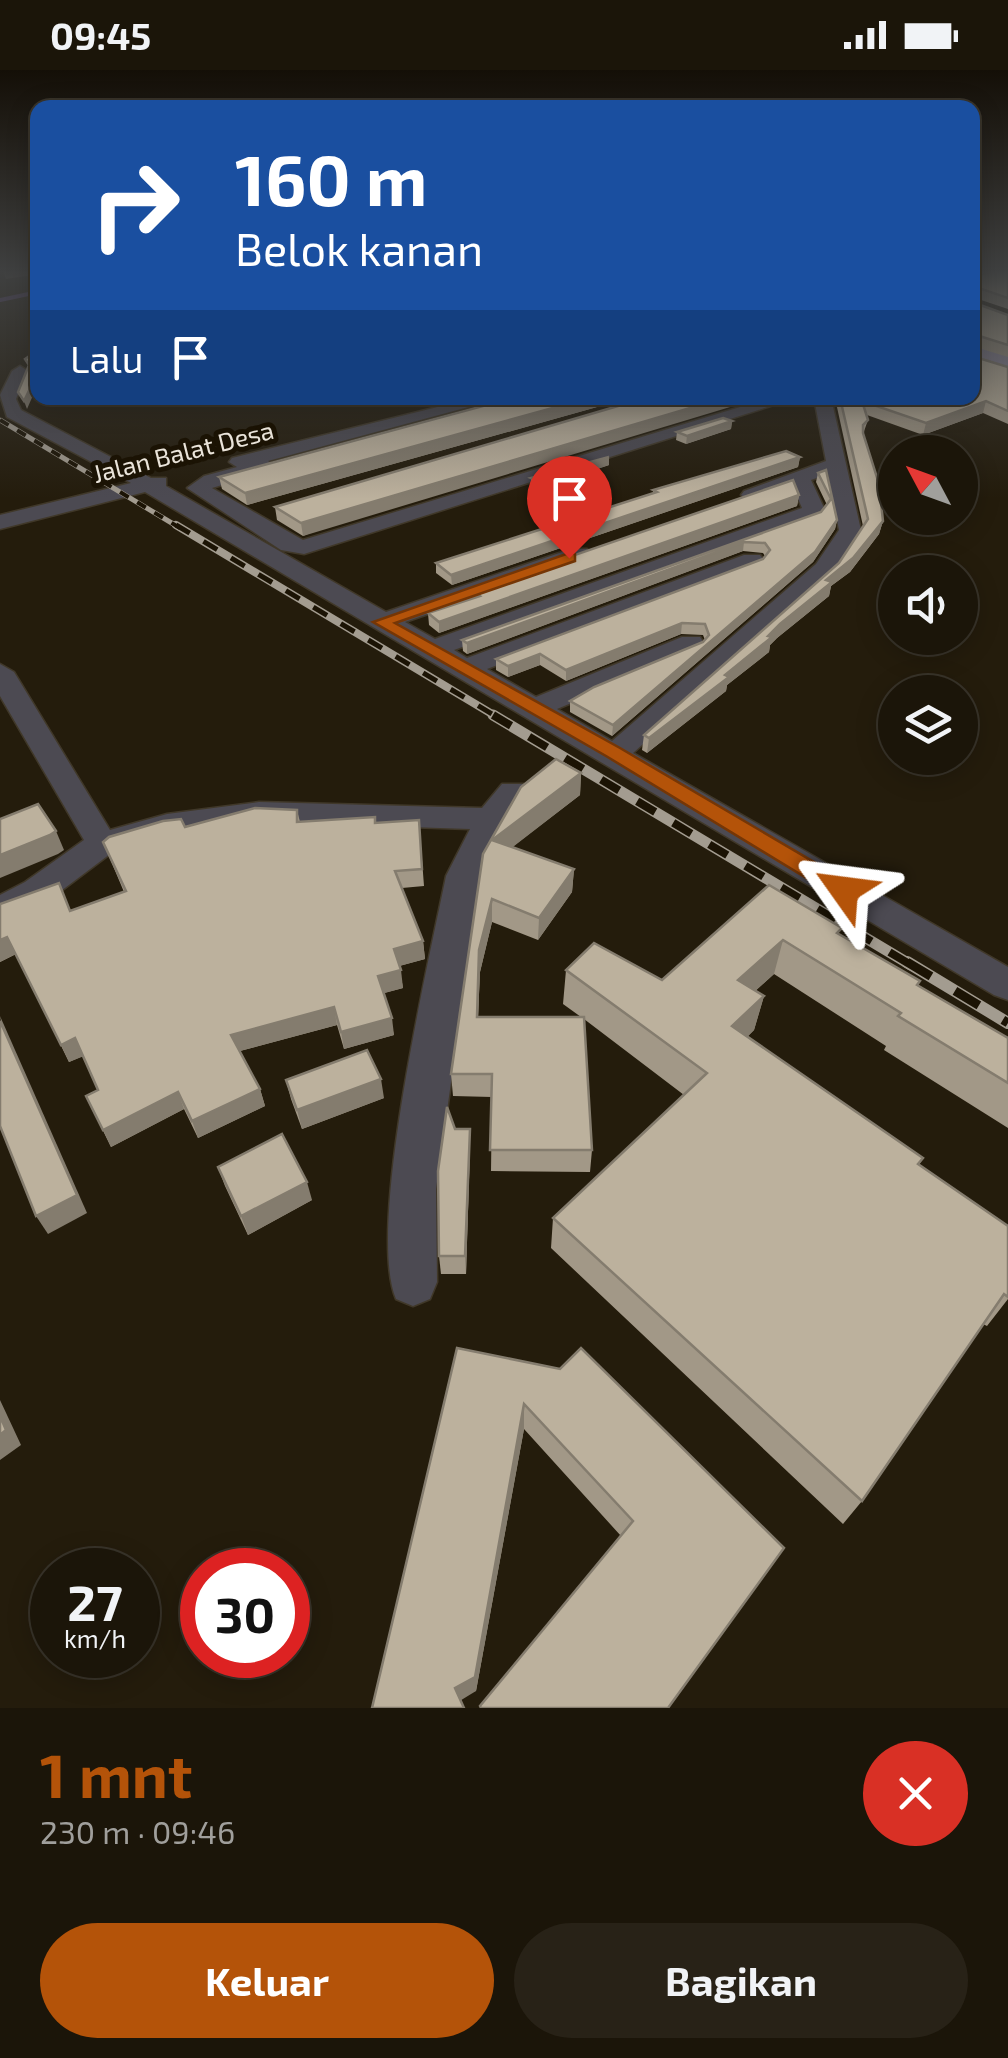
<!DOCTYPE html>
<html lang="id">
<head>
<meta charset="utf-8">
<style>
	body { margin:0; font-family:"Exo 2",sans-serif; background:#282217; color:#f1f3f6; height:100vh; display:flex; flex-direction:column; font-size:38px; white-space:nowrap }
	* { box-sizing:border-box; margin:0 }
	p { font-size:32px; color:#a09f9c }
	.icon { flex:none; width:55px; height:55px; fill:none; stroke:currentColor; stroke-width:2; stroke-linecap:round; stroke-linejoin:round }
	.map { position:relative; height:1638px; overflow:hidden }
	.drawer { display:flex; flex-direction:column; background:#1b1509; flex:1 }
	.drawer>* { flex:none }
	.top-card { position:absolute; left:30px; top:30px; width:950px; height:305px; border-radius:20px; box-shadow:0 5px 25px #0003,0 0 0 2px #39342a; background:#1a4fa0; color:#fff; overflow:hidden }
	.needle { width:65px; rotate:311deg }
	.tools { position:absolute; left:878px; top:365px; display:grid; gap:20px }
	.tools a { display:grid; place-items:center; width:100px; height:100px; border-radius:50%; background:#1b1509; box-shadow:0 5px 25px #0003,0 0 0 2px #39342a; font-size:50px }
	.speed { position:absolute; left:30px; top:1478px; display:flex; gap:20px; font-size:50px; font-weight:700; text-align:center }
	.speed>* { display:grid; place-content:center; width:130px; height:130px; border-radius:50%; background:#1b1509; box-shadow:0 5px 25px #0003,0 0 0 2px #39342a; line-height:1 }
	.speed small { font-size:25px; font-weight:400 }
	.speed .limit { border:15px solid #d22; background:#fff; color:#111 }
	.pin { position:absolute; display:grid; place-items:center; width:85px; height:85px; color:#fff; margin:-102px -42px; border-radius:50% 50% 50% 0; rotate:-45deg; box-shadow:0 0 10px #0007 }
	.pin .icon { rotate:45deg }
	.me { position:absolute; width:110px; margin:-55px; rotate:301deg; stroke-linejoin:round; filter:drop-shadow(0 0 8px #0008) }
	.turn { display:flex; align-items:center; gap:35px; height:210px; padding:0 40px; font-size:45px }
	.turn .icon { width:130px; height:130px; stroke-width:2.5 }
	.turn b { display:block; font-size:70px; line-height:85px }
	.then { display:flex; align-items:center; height:95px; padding:0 40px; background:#0003; gap:20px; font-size:38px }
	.round { display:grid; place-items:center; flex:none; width:105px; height:105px; border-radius:52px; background:#282217 }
	.overview { display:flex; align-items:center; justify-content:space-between; height:170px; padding:0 40px }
	h1 { font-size:60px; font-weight:700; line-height:75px; color:#b45309 }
	.action { display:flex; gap:20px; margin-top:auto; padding:20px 40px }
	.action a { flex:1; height:115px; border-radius:60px; background:#b45309; color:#fff; font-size:40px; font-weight:700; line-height:115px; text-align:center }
	.action a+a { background:#282217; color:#f1f3f6 }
	.status { display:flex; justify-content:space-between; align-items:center; height:70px; padding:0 50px; background:#1b1509; direction:ltr }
	.status svg { height:28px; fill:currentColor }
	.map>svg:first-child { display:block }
</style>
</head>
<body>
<div class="status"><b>09:45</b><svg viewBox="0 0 49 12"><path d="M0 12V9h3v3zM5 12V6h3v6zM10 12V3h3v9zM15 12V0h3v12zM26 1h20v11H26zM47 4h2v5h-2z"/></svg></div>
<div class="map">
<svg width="1008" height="1638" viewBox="0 0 1008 1638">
	<rect width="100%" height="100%" fill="#241c0c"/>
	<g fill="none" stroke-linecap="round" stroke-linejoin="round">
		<path stroke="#6d529d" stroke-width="4" d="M0,230L38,222"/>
		<defs>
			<g id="minor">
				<path d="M977,200H994L1000,204L972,213V205L980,203Z"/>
				<path d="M20,296L28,301L16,329L21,340L151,408H166V416L386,542L571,479H587L591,484L587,489L405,552L435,569L802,438L793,417L751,431L741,425L744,421L826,391L814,328H831L861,460L833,504L633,683L1008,897V930L994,925L145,422L0,459V445L131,413L7,347L0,325L12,301ZM828,404L839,460L816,494L612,671L557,639L700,579L704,573L700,567H682L536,627L487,599L760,495L764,490L760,485H744L467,588L454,580L818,448L825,440L811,410Z"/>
				<path d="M474,328H502L268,391L276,396L273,400L212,418L303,470L770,328H796L304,484L281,480L187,418L204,406L237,397L229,392L232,388Z"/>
				<path d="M0,594L14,602L110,760L167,744L259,732L482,738L502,714H524L529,721L506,752L480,806L436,1119L437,1212L430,1229L413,1236L396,1229C366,1158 429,891 446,806L470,759L259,752L168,765L114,781L49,830L0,853V825L25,812L84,770L0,626Z"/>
			</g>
			<path id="highway" d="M972,274L1008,284V298L972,288Z"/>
		</defs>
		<use href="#minor" stroke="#403829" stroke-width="3"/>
		<use href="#highway" stroke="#403829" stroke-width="2"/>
		<use href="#minor" fill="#4c4a52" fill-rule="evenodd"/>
		<use href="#highway" fill="#8d879b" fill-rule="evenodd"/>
		<defs>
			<path id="rail-far3" d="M0,350L180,458"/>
			<path id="rail-far2" d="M176,455L497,647"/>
			<path id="rail-far1" d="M493,645L911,895"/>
			<path id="rail" d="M907,892L1008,953"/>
		</defs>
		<use href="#rail-far3" stroke="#a39c90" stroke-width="5"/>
		<use href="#rail-far2" stroke="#a39c90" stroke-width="8"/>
		<use href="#rail-far1" stroke="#a39c90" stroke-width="11"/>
		<use href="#rail" stroke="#a39c90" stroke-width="12"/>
		<use href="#rail-far3" stroke="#1b1304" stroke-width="4" stroke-dasharray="10" stroke-linecap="butt"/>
		<use href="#rail-far2" stroke="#1b1304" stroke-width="5" stroke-dasharray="16" stroke-linecap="butt"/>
		<use href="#rail-far1" stroke="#1b1304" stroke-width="8" stroke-dasharray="21" stroke-linecap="butt"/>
		<use href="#rail" stroke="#1b1304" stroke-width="9" stroke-dasharray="28" stroke-linecap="butt"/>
	</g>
	<g fill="#a29887">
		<path d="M1008,200V239L972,227V207Z"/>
		<path d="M972,232L1008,245V287L972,276Z"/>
		<path d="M1008,297V354L983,343L923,365L867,345L868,350L863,364L883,451L879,464L850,502L831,516L829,526L777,568L770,575L769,582L727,615L726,621L647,683L642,680L644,665L839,493L863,456L835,328H936Z"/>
		<path d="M513,328H629L247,435L222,419L219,407Z"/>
		<path d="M645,328L303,466L277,450L275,437Z"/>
		<path d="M732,351L731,359L686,374L676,370L677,362Z"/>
		<path d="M609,387V395L538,419L531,416V408Z"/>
		<path d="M800,387L798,397L452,515L436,503V493L653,423V420Z"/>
		<path d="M826,400L837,450L835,459L813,492L612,666L570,642V631L703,572L705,570L703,565L681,564L566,611L540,595L508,607L496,600V589L763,489L765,486L763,483L743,481L467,584L463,581L462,570L821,442L827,435L816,412L818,403Z"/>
		<path d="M799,425L797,436L439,563L429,555L428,543L473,528V520Z"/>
		<path d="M581,703L580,725L512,777L574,799L572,822L538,870L492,852L480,902L478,947H581L563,934L566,900L662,910L769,815L840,865L918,915L1008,968V1058L884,980L886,976L774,904L755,921L764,926L754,960L747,967L923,1088L919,1095L1008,1156V1229L987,1256L983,1254L862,1431L843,1454L551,1178L553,1148L684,1025L584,949L592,1080L590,1102L491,1101L492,1027L453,1026L451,1004L483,784Z"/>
		<path d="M297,740L300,752L376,753L419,750L424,816L402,818L423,871L425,889L399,896L403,918L384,923L394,965L344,979L337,955L240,981L260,1019L265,1036L198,1068L184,1039L111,1077L86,1026L98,1020L83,986L69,992L16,884L0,892V834L70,841L124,822L103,772L185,757Z"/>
		<path d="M286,1010L384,1028L302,1059L291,1029Z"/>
		<path d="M470,1078L466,1204H441L439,1186Z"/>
		<path d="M218,1097L312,1130L248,1165L225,1116Z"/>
		<path d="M457,1278L784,1478L668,1638H480L621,1466L524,1359L476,1621L372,1638Z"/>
	</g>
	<g fill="#847c6e">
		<path d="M3,200H38V204L6,209Z"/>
		<path d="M38,302V314L27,339L24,331Z"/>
		<path d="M589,328H629L247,435L245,423Z"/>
		<path d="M724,328H760L303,466L301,453Z"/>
		<path d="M986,331L983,343L923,365L926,353Z"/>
		<path d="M732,351L731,359L686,374L687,366Z"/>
		<path d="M609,387V395L538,419V411Z"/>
		<path d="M800,387L798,397L452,515L451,505Z"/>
		<path d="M799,425L797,436L439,563V552Z"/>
		<path d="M837,450L835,459L813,492L612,666L613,655Z"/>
		<path d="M883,451L879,464L850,502L831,516L829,526L777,568L770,575L769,582L727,615L726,621L647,683L649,668L768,566Z"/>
		<path d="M744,472L743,481L467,584V573Z"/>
		<path d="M682,553L681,564L566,611V600Z"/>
		<path d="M540,584V595L508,607V596Z"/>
		<path d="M581,703L580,725L492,793V770Z"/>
		<path d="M56,761L64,780L58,784L0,808V785Z"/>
		<path d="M574,799L572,822L538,870L539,848Z"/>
		<path d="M492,829V852L480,902L477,969L479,880Z"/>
		<path d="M7,867L16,884L0,892V870Z"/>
		<path d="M783,870L774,904L730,944L738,910Z"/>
		<path d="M423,871L425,889L396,897L394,879Z"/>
		<path d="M401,900L403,918L381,924L378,906Z"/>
		<path d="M764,926L754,960L724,990L732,956Z"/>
		<path d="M334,937L337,955L236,982L231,965Z"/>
		<path d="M0,946L87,1143L48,1164L36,1146Z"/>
		<path d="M392,948L394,965L344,979L341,962Z"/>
		<path d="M75,968L84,986L69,992L61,975Z"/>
		<path d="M381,1009L384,1028L302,1059L297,1040Z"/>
		<path d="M260,1019L265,1036L198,1068L192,1051Z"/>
		<path d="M178,1022L184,1039L111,1077L103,1060Z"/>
		<path d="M470,1059V1078L466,1204L465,1186Z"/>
		<path d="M307,1112L312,1130L248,1165L241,1146Z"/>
		<path d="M0,1330L21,1375L0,1390Z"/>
		<path d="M524,1334V1359L476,1621L458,1632L455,1618Z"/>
	</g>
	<g fill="#bcb19d" stroke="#847c6e" stroke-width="2.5">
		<path d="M996,200H1008V228L976,217L972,219V207Z"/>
		<path d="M972,232L1008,245V275L976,265L972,268Z"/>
		<path d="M38,280V302L24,331L18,322L29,295L25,289Z"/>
		<path d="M972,286L1008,297V341L986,331L926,353L862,331L868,350L863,355V363L879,414L883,451L853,488L826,510L832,512L780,554L768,566L772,567L725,605L729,607L649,668L644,665L839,493L868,449L840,328H972Z"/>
		<path d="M513,328H589L245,423L219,407Z"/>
		<path d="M645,328H724L301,453L275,437Z"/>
		<path d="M723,348L732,351L687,366L677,362Z"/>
		<path d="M786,381L800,387L451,505L436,493L657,422L653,420Z"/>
		<path d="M609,387L538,411L531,408Z"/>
		<path d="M826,400L837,450L815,482L613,655L570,631L594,617L703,572L709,565L705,554L682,553L566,600L540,584L508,596L496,589L763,489L770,480L765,473L744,472L467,573L462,570L821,442L831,429L818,403Z"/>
		<path d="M793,410L799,425L439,552L428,543L480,526L473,520Z"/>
		<path d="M556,689L581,703L492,770L574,799L539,848L492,829L479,880L477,947H584L592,1080H490L492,1004H451L483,784L521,717Z"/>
		<path d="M38,734L56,761L50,765L0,785V749Z"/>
		<path d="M255,738L297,740V752L375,747V753L419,750L422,799L395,801L423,871L394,879L401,900L378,906L392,948L341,962L334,937L231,965L260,1019L192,1051L178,1022L103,1060L86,1026L98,1020L75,968L61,975L7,867L0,870V834L59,813L70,841L126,821L103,772L109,767L163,751L181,749L185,757Z"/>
		<path d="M769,815L842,858L837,863L920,911L917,915L1008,968V1013L898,946L901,943L783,870L738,910L764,926L732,956L923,1088L918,1094L1008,1156V1227L1004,1224L862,1431L553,1148L707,1003L566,900L594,873L662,910Z"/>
		<path d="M0,951L77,1125L36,1146L0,1056Z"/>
		<path d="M367,980L381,1009L297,1040L286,1010Z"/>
		<path d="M447,1037L455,1059H470L465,1186H439L438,1101Z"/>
		<path d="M282,1064L307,1112L241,1146L218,1097Z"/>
		<path d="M457,1278L560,1299L581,1278L784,1478L668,1638H481L480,1636L633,1451L524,1334L475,1607L455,1618L464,1638H372Z"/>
		<path d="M0,1346L6,1360L0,1365Z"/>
	</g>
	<linearGradient id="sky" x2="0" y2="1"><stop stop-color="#140f07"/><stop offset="0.47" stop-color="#3f4040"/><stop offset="1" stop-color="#3f4040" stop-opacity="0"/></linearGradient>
	<rect width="1008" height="429" fill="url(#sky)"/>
	<path fill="#b45309" stroke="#753606" stroke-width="2.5" d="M569,483L575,484V491L395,553L620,678L853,815L856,820L853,826H836L606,686L373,552Z"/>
	<g text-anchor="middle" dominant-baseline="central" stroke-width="10" stroke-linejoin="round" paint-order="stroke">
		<g font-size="25" fill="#eae4da" stroke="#1b1304">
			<text transform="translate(183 381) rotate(-14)">Jalan Balat Desa</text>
		</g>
	</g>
</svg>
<div class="tools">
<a><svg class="needle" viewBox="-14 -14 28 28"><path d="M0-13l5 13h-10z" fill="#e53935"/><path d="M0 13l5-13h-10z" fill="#a09f9c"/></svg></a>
<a><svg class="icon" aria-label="sound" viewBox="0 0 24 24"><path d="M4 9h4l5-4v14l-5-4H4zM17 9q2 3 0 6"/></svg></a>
<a><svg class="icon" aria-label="layers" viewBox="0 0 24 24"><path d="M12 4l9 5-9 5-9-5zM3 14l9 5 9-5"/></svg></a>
</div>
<div class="speed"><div>27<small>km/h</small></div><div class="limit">30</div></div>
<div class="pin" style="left:569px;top:488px;background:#d93025"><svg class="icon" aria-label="arrive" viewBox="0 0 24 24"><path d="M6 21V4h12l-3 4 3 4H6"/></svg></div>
<svg class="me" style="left:844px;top:820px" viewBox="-20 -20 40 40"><path d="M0-17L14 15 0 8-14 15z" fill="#b45309" stroke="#fff" stroke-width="4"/></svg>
<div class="top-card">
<div class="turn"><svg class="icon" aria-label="right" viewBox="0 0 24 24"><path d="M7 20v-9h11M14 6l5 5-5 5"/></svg><div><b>160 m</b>Belok kanan</div></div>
<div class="then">Lalu<svg class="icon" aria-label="arrive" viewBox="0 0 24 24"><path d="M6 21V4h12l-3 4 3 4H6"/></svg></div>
</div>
</div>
<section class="drawer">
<div class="overview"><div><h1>1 mnt</h1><p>230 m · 09:46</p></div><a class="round" style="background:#d93025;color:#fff"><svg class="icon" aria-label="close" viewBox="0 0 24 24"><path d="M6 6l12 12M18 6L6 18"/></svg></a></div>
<div class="action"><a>Keluar</a><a>Bagikan</a></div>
</section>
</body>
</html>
